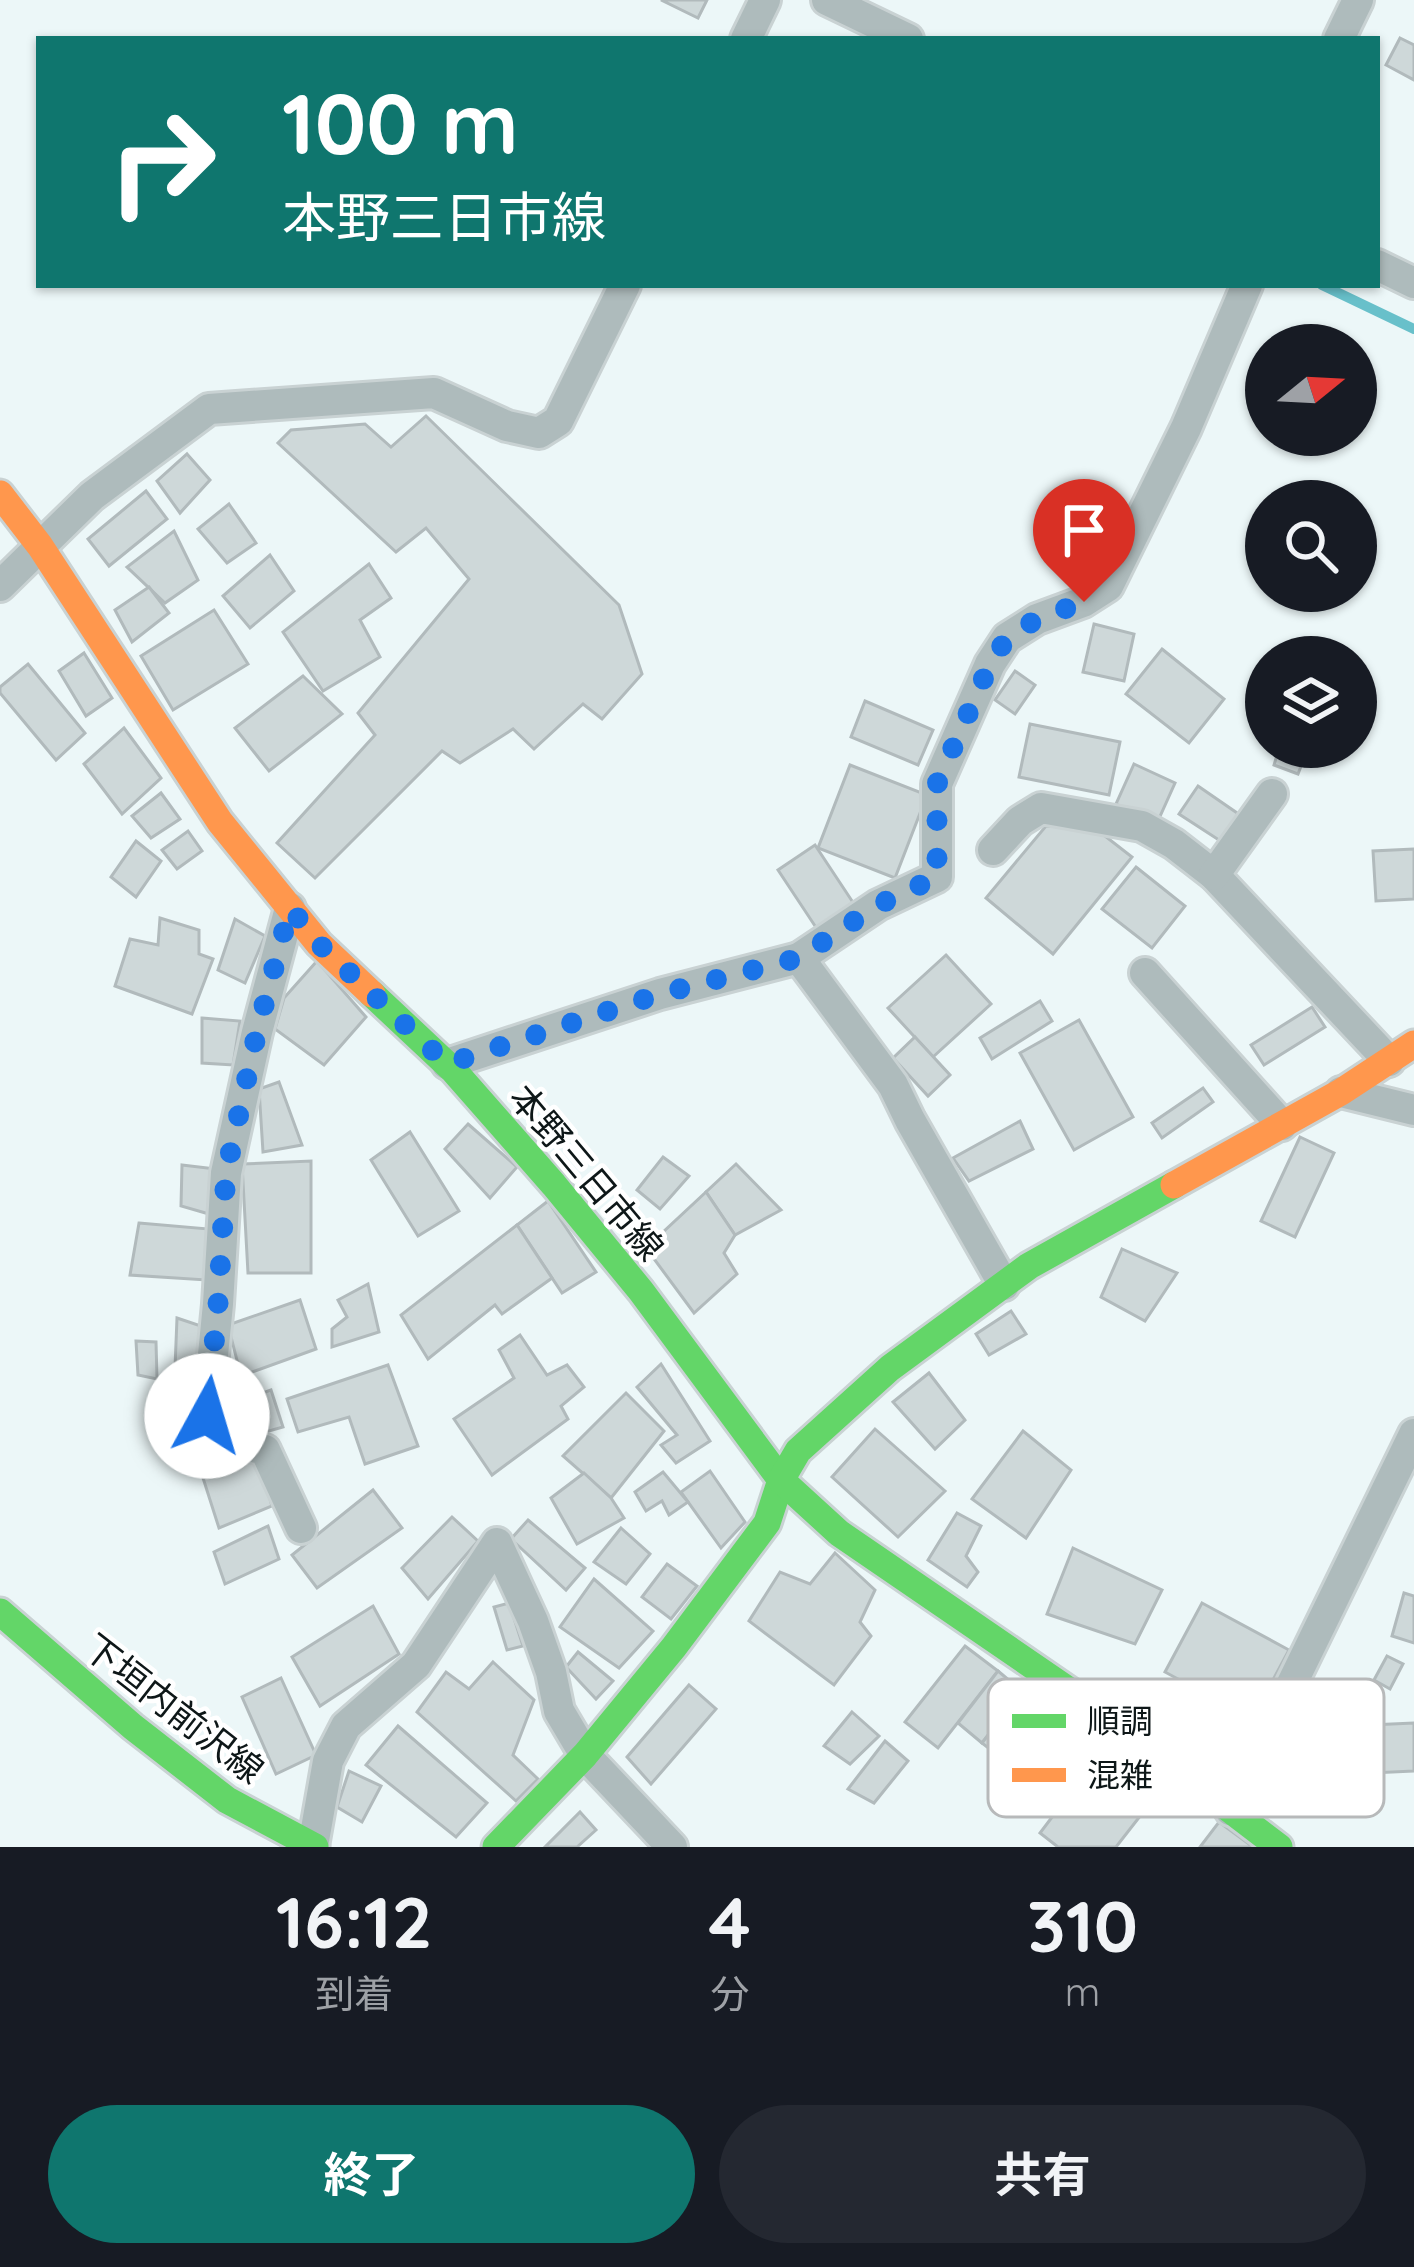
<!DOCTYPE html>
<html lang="ja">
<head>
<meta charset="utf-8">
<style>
	body { margin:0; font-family:Quicksand,"Noto Sans JP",sans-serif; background:#242831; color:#f1f3f6; height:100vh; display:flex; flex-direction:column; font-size:45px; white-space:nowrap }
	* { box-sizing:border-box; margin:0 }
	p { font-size:39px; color:#9ea1a6 }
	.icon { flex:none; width:66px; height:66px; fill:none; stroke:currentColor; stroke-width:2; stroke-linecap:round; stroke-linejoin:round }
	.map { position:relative; height:1847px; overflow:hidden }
	.sheet { display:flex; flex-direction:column; background:#171b24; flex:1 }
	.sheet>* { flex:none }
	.banner { position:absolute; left:36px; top:36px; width:1344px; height:252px; border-radius:0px; box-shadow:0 3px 9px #0004; background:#0f766e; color:#fff; overflow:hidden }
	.needle { width:78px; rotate:72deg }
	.controls { position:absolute; left:1245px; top:324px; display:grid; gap:24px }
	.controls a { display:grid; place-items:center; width:132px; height:132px; border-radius:50%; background:#171b24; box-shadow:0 3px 9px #0004; font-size:60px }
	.pin { position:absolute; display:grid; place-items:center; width:102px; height:102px; color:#fff; margin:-123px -51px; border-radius:50% 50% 50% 0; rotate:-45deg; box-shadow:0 0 12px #0007 }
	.pin .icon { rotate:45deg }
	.me { position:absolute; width:132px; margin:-66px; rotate:6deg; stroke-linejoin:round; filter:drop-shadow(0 0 9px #0008) }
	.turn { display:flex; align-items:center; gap:42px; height:252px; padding:0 48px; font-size:54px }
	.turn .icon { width:156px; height:156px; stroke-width:2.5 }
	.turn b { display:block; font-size:84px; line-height:102px }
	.eta { display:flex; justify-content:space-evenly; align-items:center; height:204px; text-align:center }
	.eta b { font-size:72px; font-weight:700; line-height:84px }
	.primary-button { display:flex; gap:24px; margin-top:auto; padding:24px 48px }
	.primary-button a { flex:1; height:138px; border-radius:72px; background:#0f766e; color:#fff; font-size:48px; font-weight:700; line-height:138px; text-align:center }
	.primary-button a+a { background:#242831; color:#f1f3f6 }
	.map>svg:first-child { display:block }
</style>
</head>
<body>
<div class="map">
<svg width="1414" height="1847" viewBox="0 0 1414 1847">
	<rect width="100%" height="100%" fill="#ecf7f8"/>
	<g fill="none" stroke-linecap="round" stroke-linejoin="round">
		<path stroke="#68c0ca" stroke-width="10" d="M1322,285L1414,329"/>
	</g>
	<g fill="#ced8d9" stroke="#b1babc" stroke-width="3">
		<path d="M661,0H707L698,18Z"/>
		<path d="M1400,38L1414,45V80L1386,65Z"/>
		<path d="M426,416L619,605L642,674L602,719L583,704L534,749L513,729L460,763L442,751L315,878L277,843L375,735L358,713L469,579L426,528L396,552L278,443L291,430L365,424L391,447Z"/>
		<path d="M187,454L210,480L180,513L157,481Z"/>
		<path d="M146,491L167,519L109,566L88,539Z"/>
		<path d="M229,504L256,543L227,563L198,529Z"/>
		<path d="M174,531L198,580L165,603L127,567Z"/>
		<path d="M270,555L294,591L250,628L223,596Z"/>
		<path d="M369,564L391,598L360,620L380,657L323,691L283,632Z"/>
		<path d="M149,587L169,613L132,642L115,610Z"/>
		<path d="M214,610L248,664L173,710L141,656Z"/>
		<path d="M1094,624L1134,634L1124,681L1083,672Z"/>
		<path d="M1162,649L1224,699L1189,743L1126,694Z"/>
		<path d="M84,653L112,698L86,716L59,671Z"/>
		<path d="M28,664L85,733L56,760L0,693V687Z"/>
		<path d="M1015,671L1035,685L1015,714L995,700Z"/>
		<path d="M303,676L342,714L269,771L235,728Z"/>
		<path d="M865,701L933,730L918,765L851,737Z"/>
		<path d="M1030,724L1120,742L1109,795L1019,777Z"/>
		<path d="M124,728L161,778L122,814L84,764Z"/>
		<path d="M1278,752L1303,761L1298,774L1274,765Z"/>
		<path d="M1134,764L1175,783L1157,823L1116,804Z"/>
		<path d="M850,765L927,795L895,878L818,848Z"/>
		<path d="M1198,786L1240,815L1222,842L1179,814Z"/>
		<path d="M161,793L180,819L151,838L132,816Z"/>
		<path d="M1046,826L1096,829L1132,857L1053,954L986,898Z"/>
		<path d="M188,831L202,851L177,869L162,850Z"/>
		<path d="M136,841L161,861L136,897L111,877Z"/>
		<path d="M815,845L858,910L821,935L778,870Z"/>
		<path d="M1414,849V899L1376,901L1373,851Z"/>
		<path d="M1136,867L1185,906L1152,948L1102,909Z"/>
		<path d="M160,918L199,930V954L213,959L192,1014L115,986L130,939L158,945Z"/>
		<path d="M235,919L265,936L245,983L218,970Z"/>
		<path d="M946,955L991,1004L933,1057L888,1008Z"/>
		<path d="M317,961L366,1017L324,1065L275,1029L284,998Z"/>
		<path d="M1040,1001L1052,1021L992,1059L980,1038Z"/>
		<path d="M1312,1007L1325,1027L1264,1065L1251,1045Z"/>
		<path d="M202,1018L240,1021L233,1065L202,1063Z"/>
		<path d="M1079,1020L1133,1117L1074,1150L1020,1053Z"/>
		<path d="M915,1037L950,1075L928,1096L893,1058Z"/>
		<path d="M279,1082L302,1145L263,1152L259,1089Z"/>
		<path d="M1203,1088L1213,1102L1162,1138L1152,1123Z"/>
		<path d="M1020,1121L1033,1149L969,1181L953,1158Z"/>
		<path d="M468,1124L517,1167L490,1198L445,1149Z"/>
		<path d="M410,1132L459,1211L418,1236L371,1160Z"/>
		<path d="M1300,1137L1334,1153L1295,1237L1261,1221Z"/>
		<path d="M663,1157L689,1176L660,1209L637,1190Z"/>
		<path d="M311,1161V1273H248L242,1164Z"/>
		<path d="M736,1164L781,1210L735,1235L706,1192Z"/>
		<path d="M182,1165L216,1169L209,1214L181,1206Z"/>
		<path d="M706,1192L735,1235L724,1253L737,1274L694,1313L646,1248Z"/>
		<path d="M548,1201L596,1272L562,1293L517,1225Z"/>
		<path d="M139,1223L209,1229L206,1280L130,1275Z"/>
		<path d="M517,1225L552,1278L502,1314L495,1305L428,1359L401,1315Z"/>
		<path d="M1122,1249L1177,1273L1145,1321L1101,1297Z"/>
		<path d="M368,1284L379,1332L332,1347V1329L347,1317L338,1300Z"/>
		<path d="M300,1300L316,1349L241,1376L228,1325Z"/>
		<path d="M1011,1311L1026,1334L989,1355L976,1334Z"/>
		<path d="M177,1318L201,1326L197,1376L175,1368Z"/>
		<path d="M520,1335L547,1375L567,1365L584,1387L561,1406L568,1419L492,1475L454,1419L514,1378L499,1350Z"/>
		<path d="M136,1341L156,1342L157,1379L138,1375Z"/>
		<path d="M661,1364L710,1441L676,1463L661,1445L677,1435L637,1387Z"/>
		<path d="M388,1365L418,1446L365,1464L349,1417L298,1432L287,1399Z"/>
		<path d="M929,1373L965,1420L935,1449L893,1402Z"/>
		<path d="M178,1378L194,1382L182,1437L167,1433Z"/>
		<path d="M271,1390L283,1427L255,1435L240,1401Z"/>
		<path d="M626,1393L664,1431L611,1498L563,1456Z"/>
		<path d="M875,1429L945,1491L898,1537L832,1477Z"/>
		<path d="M1023,1431L1071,1470L1026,1538L972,1499Z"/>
		<path d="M258,1457L272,1506L219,1528L203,1478Z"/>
		<path d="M710,1471L745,1522L721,1548L681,1492Z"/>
		<path d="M663,1472L688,1502L669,1515L662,1501L646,1511L635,1492Z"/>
		<path d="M584,1473L611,1498L624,1518L577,1544L551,1498Z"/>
		<path d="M373,1490L402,1528L317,1588L292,1555Z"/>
		<path d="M957,1513L981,1526L966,1556L978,1572L967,1587L928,1560Z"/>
		<path d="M452,1517L478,1541L428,1599L402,1568Z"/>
		<path d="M528,1520L585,1568L566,1590L511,1539Z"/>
		<path d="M268,1526L279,1559L225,1584L214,1552Z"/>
		<path d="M621,1528L650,1554L626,1584L594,1562Z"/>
		<path d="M1073,1548L1162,1590L1135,1644L1047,1614Z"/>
		<path d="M835,1553L875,1590L860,1622L871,1636L834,1685L749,1621L780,1572L810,1584Z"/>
		<path d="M667,1564L697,1586L671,1619L642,1597Z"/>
		<path d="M594,1579L653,1631L619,1668L560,1627Z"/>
		<path d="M1404,1593L1414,1596V1643L1392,1636Z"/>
		<path d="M509,1603L523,1646L507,1650L494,1607Z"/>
		<path d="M1202,1603L1289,1650L1252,1719L1165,1672Z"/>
		<path d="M373,1606L399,1654L320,1706L292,1657Z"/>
		<path d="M965,1646L998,1671L938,1748L905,1722Z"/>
		<path d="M578,1652L613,1681L596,1699L566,1667Z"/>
		<path d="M1387,1656L1403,1664L1390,1689L1374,1680Z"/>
		<path d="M493,1662L534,1700L513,1755L538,1779L516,1801L417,1712L446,1672L469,1689Z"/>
		<path d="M998,1671L1022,1691L982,1743L958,1723Z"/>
		<path d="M281,1678L316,1755L276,1774L242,1697Z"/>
		<path d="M689,1685L716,1709L651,1784L627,1757Z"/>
		<path d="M1022,1691L1068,1726L1027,1778L982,1743Z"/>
		<path d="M852,1712L879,1736L850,1764L824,1746Z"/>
		<path d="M1414,1723V1771L1328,1775L1326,1727Z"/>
		<path d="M398,1726L487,1803L456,1837L366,1765Z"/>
		<path d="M885,1741L908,1761L874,1803L848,1789Z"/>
		<path d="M1093,1763L1148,1806L1116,1847H1058L1040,1833Z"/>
		<path d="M349,1771L381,1786L362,1822L337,1807Z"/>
		<path d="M580,1812L596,1830L577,1847H545Z"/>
		<path d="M1219,1822L1253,1847H1200Z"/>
	</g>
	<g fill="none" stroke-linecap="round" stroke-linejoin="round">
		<defs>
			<g id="street">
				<path d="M827,0L908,39"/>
				<path d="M746,39L765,0"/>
				<path d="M1339,39L1358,0"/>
				<path d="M1377,265L1414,283"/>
				<path d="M0,586L92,496L209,409L434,393L507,426L539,433L558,421L625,285"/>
				<path d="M993,850L1020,821L1041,808L1142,826L1174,844L1214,875L1389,1061"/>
				<path d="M1214,875L1272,794"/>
				<path d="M290,908L257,1032L226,1173L218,1304L207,1416L234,1442L265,1450L301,1528"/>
				<path d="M1145,973L1282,1125"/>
				<path d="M447,1064L660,994L799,958"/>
				<path d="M1341,1092L1414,1110"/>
				<path d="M1004,1285L910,1120L893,1085L799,958L878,905L937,877V784L990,664L1007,638L1037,619L1083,602L1108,586L1186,428L1247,285"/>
				<path d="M1230,1810L1414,1434"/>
				<path d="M313,1846L328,1761L346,1726L416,1665L497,1543L533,1621L551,1672L559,1711L585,1755L672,1847"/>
			</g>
			<g id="fast">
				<path d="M372,994L454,1071L554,1185L641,1291L781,1480L767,1523L674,1647L585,1755L496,1847"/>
				<path d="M1174,1185L1029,1266L890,1368L798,1451L781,1480L839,1533L1122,1727L1279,1847"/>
				<path d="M0,1612L133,1727L227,1800L315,1847"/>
			</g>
			<g id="slow">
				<path d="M0,494L40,546L220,822L319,944L372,994"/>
				<path d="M1174,1185L1341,1092L1414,1044"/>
			</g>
		</defs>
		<use href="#street" stroke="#c9d2d3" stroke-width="36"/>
		<use href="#fast" stroke="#c9d2d3" stroke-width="33"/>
		<use href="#slow" stroke="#c9d2d3" stroke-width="33"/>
		<use href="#street" stroke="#aebbbc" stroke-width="30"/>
		<use href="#fast" stroke="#63d668" stroke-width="27"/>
		<use href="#slow" stroke="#ff974d" stroke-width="27"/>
	</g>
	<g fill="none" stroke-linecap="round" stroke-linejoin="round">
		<path stroke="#1a73e8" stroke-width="21" stroke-dasharray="0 37.8" d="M207,1416L218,1304L226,1173L257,1032L290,908L319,944L447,1064L660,994L799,958L878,905L937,877V784L990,664L1007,638L1037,619L1084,602"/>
	</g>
	<g text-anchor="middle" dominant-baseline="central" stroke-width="9" stroke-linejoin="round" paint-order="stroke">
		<g font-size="36" fill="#0e1718" stroke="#fff">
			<text transform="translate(587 1172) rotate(50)">本野三日市線</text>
			<text transform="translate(174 1708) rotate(38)">下垣内前沢線</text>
		</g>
	</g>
	<rect x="988" y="1679" width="396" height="138" rx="18" fill="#fff" stroke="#b7b9ba" stroke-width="3"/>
	<rect x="1012" y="1714" width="54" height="14" fill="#63d668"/>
	<rect x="1012" y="1768" width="54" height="14" fill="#ff974d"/>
	<g font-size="33" fill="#0e1718">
		<text x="1087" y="1733">順調</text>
		<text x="1087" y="1787">混雑</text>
	</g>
</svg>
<div class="controls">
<a><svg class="needle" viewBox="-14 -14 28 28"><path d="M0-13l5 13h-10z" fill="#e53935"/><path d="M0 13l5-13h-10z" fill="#9ea1a6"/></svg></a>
<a><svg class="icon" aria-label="search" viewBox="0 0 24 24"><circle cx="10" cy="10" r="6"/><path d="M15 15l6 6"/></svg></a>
<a><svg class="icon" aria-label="layers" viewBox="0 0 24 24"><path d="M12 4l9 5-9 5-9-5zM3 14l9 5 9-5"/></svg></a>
</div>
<div class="pin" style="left:1084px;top:602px;background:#d93025"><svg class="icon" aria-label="arrive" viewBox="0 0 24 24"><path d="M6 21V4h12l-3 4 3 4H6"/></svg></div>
<svg class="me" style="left:207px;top:1416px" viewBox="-20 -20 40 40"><circle r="19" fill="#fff"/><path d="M0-13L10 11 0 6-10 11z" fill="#1a73e8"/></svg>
<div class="banner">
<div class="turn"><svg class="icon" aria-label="right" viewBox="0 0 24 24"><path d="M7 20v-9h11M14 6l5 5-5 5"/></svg><div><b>100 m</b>本野三日市線</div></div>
</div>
</div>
<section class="sheet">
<div class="eta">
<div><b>16:12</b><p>到着</p></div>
<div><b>4</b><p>分</p></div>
<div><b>310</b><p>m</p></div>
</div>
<div class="primary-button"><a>終了</a><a>共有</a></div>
</section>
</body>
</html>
